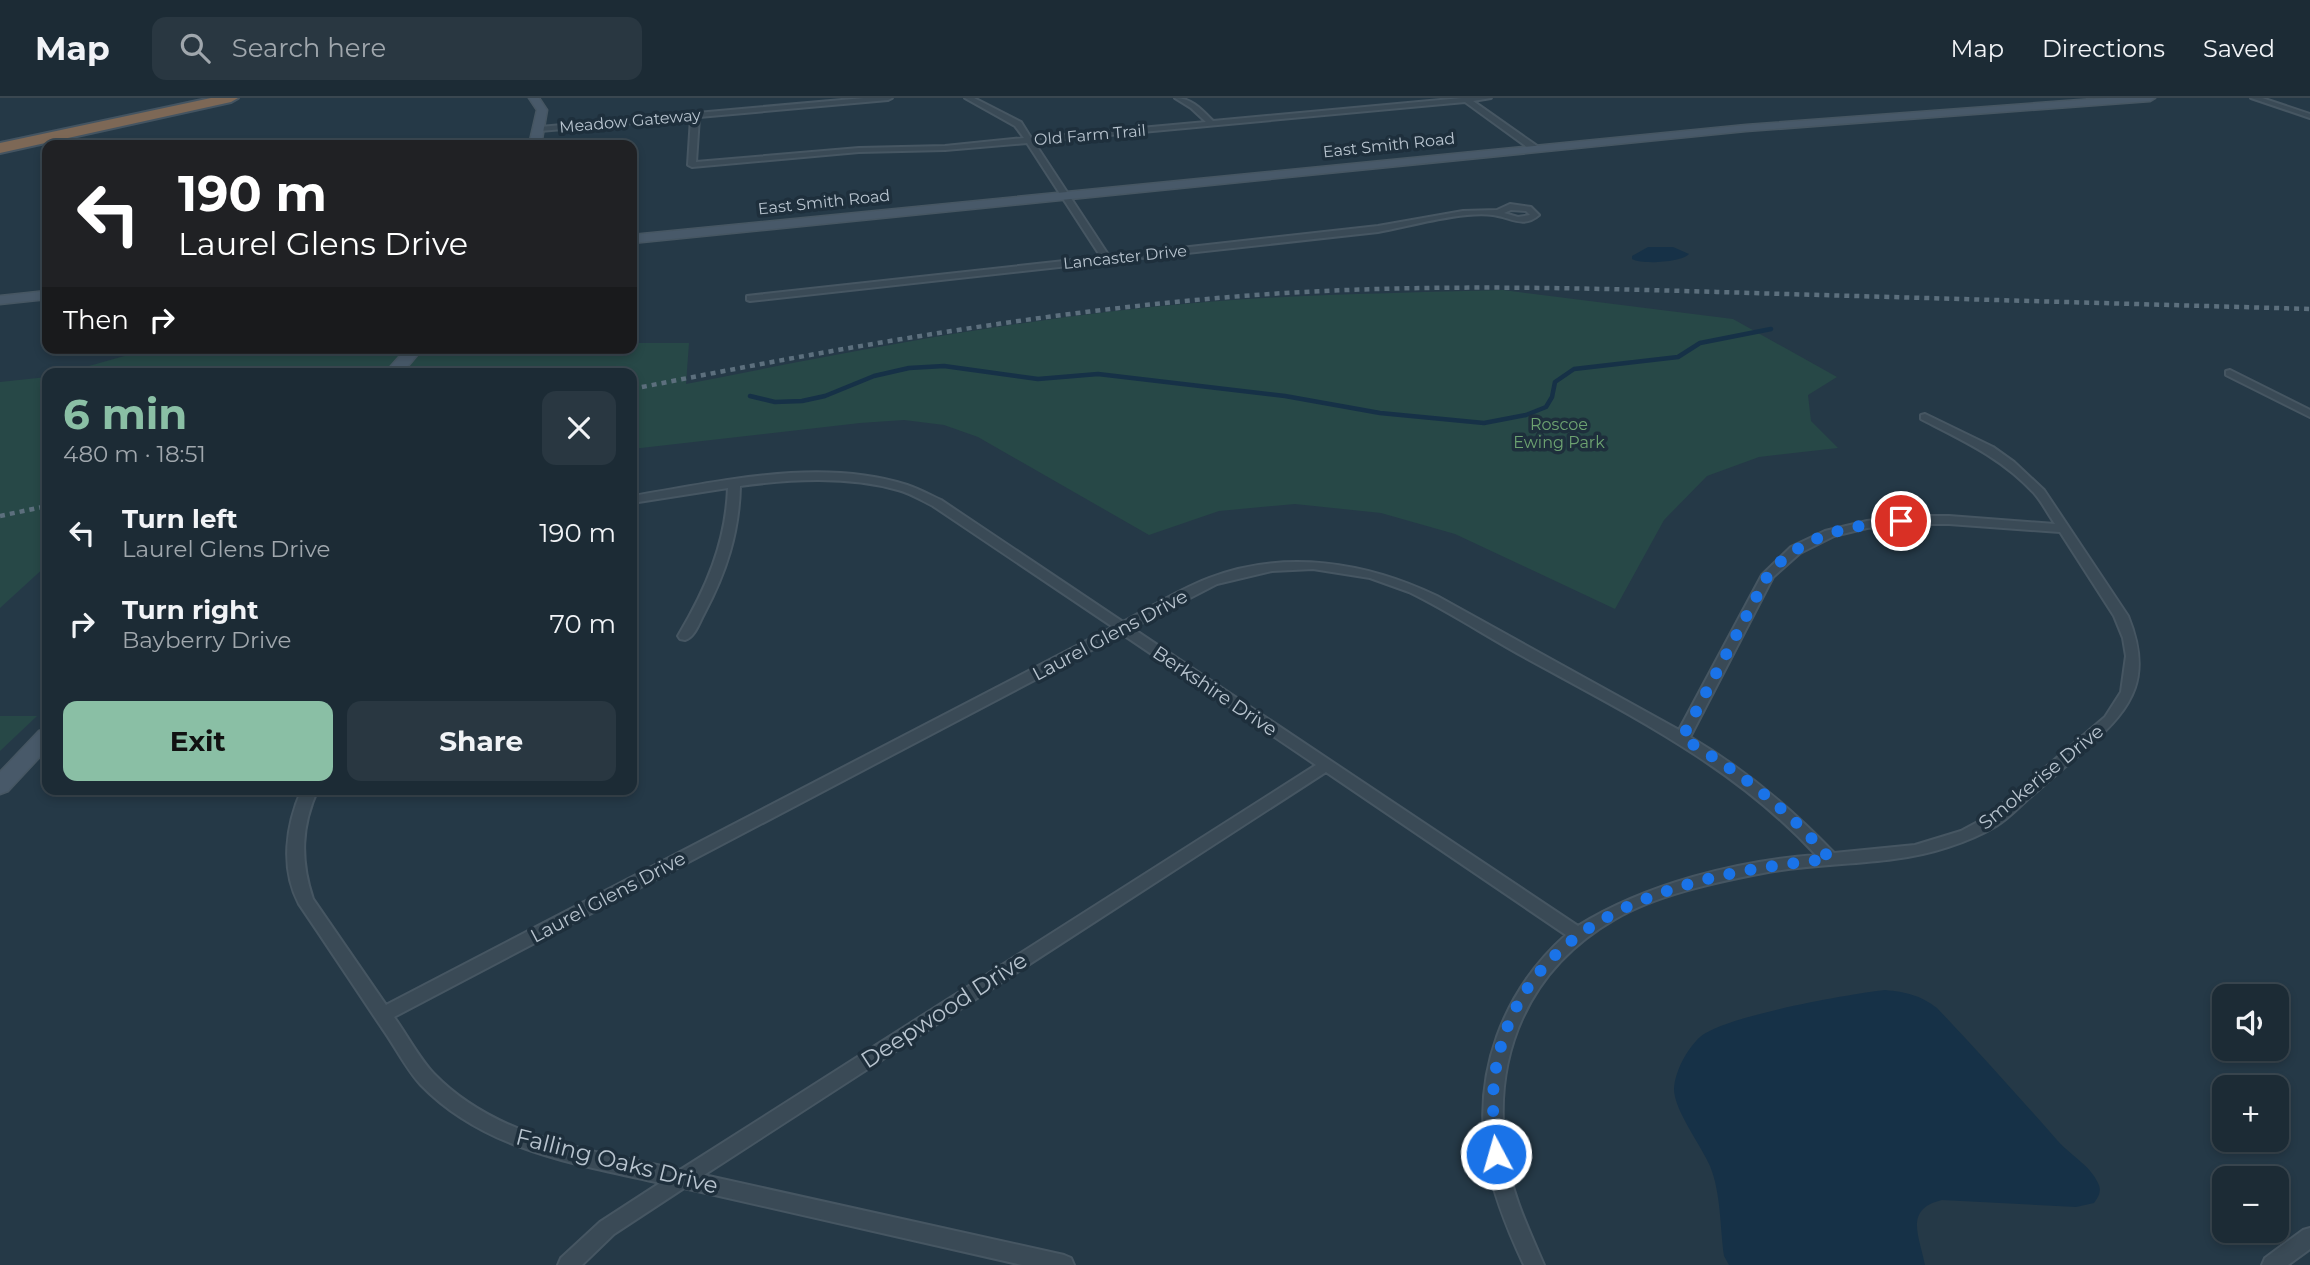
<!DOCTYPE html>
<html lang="en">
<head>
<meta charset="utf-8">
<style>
	body { margin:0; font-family:Montserrat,sans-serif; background:#293741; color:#f1f3f6; height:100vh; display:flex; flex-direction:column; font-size:26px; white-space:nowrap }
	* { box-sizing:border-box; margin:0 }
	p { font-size:23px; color:#a0a7ad }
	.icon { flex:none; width:38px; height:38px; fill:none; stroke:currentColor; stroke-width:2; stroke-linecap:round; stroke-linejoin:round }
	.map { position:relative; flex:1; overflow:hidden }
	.sheet { position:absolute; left:42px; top:270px; width:595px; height:427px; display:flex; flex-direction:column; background:#1c2b35; border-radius:14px; box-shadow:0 4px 10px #0003,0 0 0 2px #3a4750 }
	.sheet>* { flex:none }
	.top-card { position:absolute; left:42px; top:42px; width:595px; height:214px; border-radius:14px; box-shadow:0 4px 10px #0003,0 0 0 2px #3a4750; background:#202124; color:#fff; overflow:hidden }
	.buttons { position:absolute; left:2212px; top:886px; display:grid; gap:14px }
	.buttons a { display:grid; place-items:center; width:77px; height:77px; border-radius:14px; background:#1c2b35; box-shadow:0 4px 10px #0003,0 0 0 2px #3a4750; font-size:35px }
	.pin { position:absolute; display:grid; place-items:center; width:60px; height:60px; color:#fff; margin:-30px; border:4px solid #fff; border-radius:50%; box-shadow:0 2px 7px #0007 }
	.me { position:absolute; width:77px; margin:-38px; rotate:354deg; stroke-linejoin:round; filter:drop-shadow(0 0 5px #0008) }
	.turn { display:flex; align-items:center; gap:24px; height:147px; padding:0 21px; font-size:32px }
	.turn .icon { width:91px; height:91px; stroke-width:2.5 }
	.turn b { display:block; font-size:49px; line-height:60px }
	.then { display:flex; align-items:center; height:66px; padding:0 21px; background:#0003; gap:14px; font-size:26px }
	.round { display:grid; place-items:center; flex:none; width:74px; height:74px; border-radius:14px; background:#293741 }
	.head { display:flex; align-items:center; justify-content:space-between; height:119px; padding:0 21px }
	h1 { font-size:42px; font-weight:700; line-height:52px; color:#8abfa5 }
	.cta { display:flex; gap:14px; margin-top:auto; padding:14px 21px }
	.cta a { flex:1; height:80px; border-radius:14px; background:#8abfa5; color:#111; font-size:28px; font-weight:700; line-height:80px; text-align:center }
	.cta a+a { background:#293741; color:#f1f3f6 }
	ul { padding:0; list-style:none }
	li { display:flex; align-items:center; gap:21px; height:91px; padding:0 21px }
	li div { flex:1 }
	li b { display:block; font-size:26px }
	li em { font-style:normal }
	header { display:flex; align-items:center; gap:42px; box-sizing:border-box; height:98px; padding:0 35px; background:#1c2b35; border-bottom:2px solid #3a4750 }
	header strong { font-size:33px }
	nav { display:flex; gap:38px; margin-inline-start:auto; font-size:24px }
	.search { width:490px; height:63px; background:#293741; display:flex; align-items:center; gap:18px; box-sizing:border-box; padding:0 24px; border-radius:14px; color:#a0a7ad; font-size:26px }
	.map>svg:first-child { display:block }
</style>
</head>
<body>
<header>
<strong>Map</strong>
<div class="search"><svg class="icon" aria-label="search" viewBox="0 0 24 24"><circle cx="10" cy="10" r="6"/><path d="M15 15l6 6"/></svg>Search here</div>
<nav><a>Map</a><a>Directions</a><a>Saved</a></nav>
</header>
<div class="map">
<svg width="2310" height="1167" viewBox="0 0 2310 1167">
	<rect width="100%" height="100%" fill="#253947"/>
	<g fill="#274847">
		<path d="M1503,192L1733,221L1837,279L1808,297L1811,323L1838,350L1759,359L1707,378L1664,422L1615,511L1455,436L1381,415L1295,406L1219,413L1149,437L978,339L944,327L904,322L860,325L632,351V275H403L425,250H632V245H689L686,286C858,252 1030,218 1206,204C1304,196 1404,195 1503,192Z"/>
		<path d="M153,250H413L389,275H64Z"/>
		<path d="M47,279V467L0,510V284Z"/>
		<path d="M0,618H37L0,653Z"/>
	</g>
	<g fill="#163147">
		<path d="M1648,149H1673L1689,156C1682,164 1643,167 1632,161V158Z"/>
		<path d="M1885,892C1906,894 1920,897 1937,910C1978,953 2018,998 2057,1042C2070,1057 2090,1067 2098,1085C2102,1093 2099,1098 2094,1105L2076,1109L1942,1102C1904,1111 1919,1137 1925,1167H1729L1724,1158C1720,1129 1721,1095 1710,1068C1701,1047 1674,1012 1674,991C1675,973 1687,951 1700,939C1724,918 1849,896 1885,892Z"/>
	</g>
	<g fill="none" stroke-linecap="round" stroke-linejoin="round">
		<path stroke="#163147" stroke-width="4.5" d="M750,298L775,304L802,303L825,298L874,278L909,270L944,268L1038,281L1098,276L1285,298L1380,315L1484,325L1526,317L1546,309L1552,299L1555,284L1574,271L1678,259L1700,245L1771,231"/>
		<defs>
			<g id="street">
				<path d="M864,0H892L888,2L699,19L696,64L859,50L945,48L1024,40L1015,28L965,0H974L1021,24L1031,40L1206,24L1191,10L1175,0C1192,0 1202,12 1213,23L1462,0H1491L1473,3L1537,48V52H1531L1465,4L1034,44L1109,158L1378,128L1463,113L1497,112L1510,106L1531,109L1539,117C1523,131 1510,119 1493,117C1461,113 1411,128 1378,134L750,203L747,202V198L1101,159L1027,45L945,52L859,54L692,69L688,67L691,20L540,33L536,31L540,29ZM1511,112L1526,113L1530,117L1518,119L1504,115Z"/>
				<path d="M2251,0H2262L2310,16V20Z"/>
				<path d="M2230,272L2310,312V319L2226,277V273Z"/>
				<path d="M1925,316L1993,349L2014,364L2044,392L2128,518C2152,577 2135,608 2089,648C2069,665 2049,683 2029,700C2019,709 2008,721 1996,728C1981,737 1964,744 1948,749C1888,769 1824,763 1763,775C1716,784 1656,797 1615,821C1528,871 1491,958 1506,1056C1511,1095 1529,1132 1544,1167H1524C1508,1133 1493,1097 1487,1060C1472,976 1503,893 1566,837L1326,674L704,1077L1064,1157L1071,1160L1074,1167H1022L684,1090L614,1136L582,1167H558L561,1160L600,1124L660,1085C576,1066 484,1052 421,987C406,971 395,948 382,930C355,890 327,847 299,806C280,770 286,727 302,691H318C301,728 300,762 313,801L386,907L1113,529L933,408C921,402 910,395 898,392C847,378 792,381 740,388C739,435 726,475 704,516C699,525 695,539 685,542L680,541L678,538C706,491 726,445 728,390L632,405V398C720,384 819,359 907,387C919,391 930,397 941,402L1123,524C1151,509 1180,491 1209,480C1285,451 1366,464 1437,498L1679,632L1762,477L1791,449L1825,433L1867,423L1907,418H1949L2055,426C2048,416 2042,404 2034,395C2002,360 1962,342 1921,321V317ZM1907,426H1949L2060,434L2114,518L2123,540L2126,558L2121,594L2105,619L1987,719L1961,733L1915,747L1834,755C1791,710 1744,671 1690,639L1773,479L1800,455L1834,438L1867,430ZM1313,471L1370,480L1409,494C1452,515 1492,542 1535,565C1636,620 1737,671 1816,757C1737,763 1646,786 1578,828L1132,530L1217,486L1272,473ZM1122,536L1316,667L680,1072C595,1053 498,1042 434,976C419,960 407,937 394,919Z"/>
				<path d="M2310,1130V1151L2288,1167H2262L2265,1160L2303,1132Z"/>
			</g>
			<g id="secondary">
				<path d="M529,0H539L547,12L541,47H529L537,12Z"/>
				<path d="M2107,0H2155L2150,3L1746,33L632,145V137L1746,27Z"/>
				<path d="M47,193V201L0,206V198Z"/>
				<path d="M407,250H423L402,275H385Z"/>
				<path d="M47,631V651L8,693L0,696V674L39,633Z"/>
			</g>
			<path id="highway" d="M211,0H238L231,4L0,55V45Z"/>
		</defs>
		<use href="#street" stroke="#465662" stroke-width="4"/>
		<use href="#secondary" stroke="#465662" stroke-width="3"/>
		<use href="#highway" stroke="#445461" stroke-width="4"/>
		<use href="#street" fill="#3a4a56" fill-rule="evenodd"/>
		<use href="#secondary" fill="#485969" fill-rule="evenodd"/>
		<use href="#highway" fill="#7d6856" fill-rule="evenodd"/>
		<g stroke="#5c6f7d" stroke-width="4.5" stroke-dasharray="5 5" stroke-linecap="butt">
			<path d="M632,291C849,248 1064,209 1285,195C1452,185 1618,191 1785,196C1960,201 2135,206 2310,211"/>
			<path d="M0,418L47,408"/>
		</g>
	</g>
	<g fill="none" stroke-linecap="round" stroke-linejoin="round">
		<path stroke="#1a73e8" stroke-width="12" stroke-dasharray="0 21.6" d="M1496,1056C1494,1030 1491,1003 1495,976C1520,813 1690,775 1830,761C1788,711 1739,673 1682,640L1768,477C1802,436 1851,427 1901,423"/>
	</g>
	<g text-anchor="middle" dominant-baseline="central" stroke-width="7" stroke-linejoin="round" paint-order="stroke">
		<g font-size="16" fill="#b8c4cf" stroke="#1e2f3c">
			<text transform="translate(630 23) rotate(-5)">Meadow Gateway</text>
			<text transform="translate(1090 37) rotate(-5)">Old Farm Trail</text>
			<text transform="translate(1389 47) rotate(-6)">East Smith Road</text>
			<text transform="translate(824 104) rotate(-6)">East Smith Road</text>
			<text transform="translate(1125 159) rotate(-6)">Lancaster Drive</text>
		</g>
		<g font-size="16" fill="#6da271" stroke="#1e2f3c">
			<text x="1559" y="326">Roscoe<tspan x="1559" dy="18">Ewing Park</tspan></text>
		</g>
		<g font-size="19" fill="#b8c4cf" stroke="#1e2f3c">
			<text transform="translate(1110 537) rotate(-28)">Laurel Glens Drive</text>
			<text transform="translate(1215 593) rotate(34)">Berkshire Drive</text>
			<text transform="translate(2041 679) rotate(-39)">Smokerise Drive</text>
			<text transform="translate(608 799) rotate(-28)">Laurel Glens Drive</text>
		</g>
		<g font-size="23" fill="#b8c4cf" stroke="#1e2f3c">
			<text transform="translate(944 912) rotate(-33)">Deepwood Drive</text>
			<text transform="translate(617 1063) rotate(14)">Falling Oaks Drive</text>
		</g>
	</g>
</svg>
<div class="buttons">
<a><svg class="icon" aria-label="sound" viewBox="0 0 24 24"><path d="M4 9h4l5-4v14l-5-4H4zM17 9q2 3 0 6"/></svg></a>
<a>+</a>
<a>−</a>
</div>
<div class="pin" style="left:1901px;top:423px;background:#d93025"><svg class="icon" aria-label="arrive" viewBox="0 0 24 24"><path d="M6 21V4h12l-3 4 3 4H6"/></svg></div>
<svg class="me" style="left:1496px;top:1056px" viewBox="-20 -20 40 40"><circle r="17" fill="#1a73e8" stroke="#fff" stroke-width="3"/><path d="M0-11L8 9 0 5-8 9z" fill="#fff"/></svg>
<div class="top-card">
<div class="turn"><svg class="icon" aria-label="left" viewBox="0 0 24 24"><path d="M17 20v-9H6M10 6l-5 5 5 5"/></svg><div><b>190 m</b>Laurel Glens Drive</div></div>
<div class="then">Then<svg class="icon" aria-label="right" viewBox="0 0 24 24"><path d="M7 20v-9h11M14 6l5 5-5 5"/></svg></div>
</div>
<section class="sheet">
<div class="head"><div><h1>6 min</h1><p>480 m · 18:51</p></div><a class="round"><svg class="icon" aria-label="close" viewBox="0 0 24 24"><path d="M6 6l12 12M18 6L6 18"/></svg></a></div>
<ul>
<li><svg class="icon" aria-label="left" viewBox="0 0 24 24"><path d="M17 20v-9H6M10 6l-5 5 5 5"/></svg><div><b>Turn left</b><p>Laurel Glens Drive</p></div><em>190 m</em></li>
<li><svg class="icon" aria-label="right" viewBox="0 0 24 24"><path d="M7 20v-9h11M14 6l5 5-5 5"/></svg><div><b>Turn right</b><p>Bayberry Drive</p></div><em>70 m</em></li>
</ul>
<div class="cta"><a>Exit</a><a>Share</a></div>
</section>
</div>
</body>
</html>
